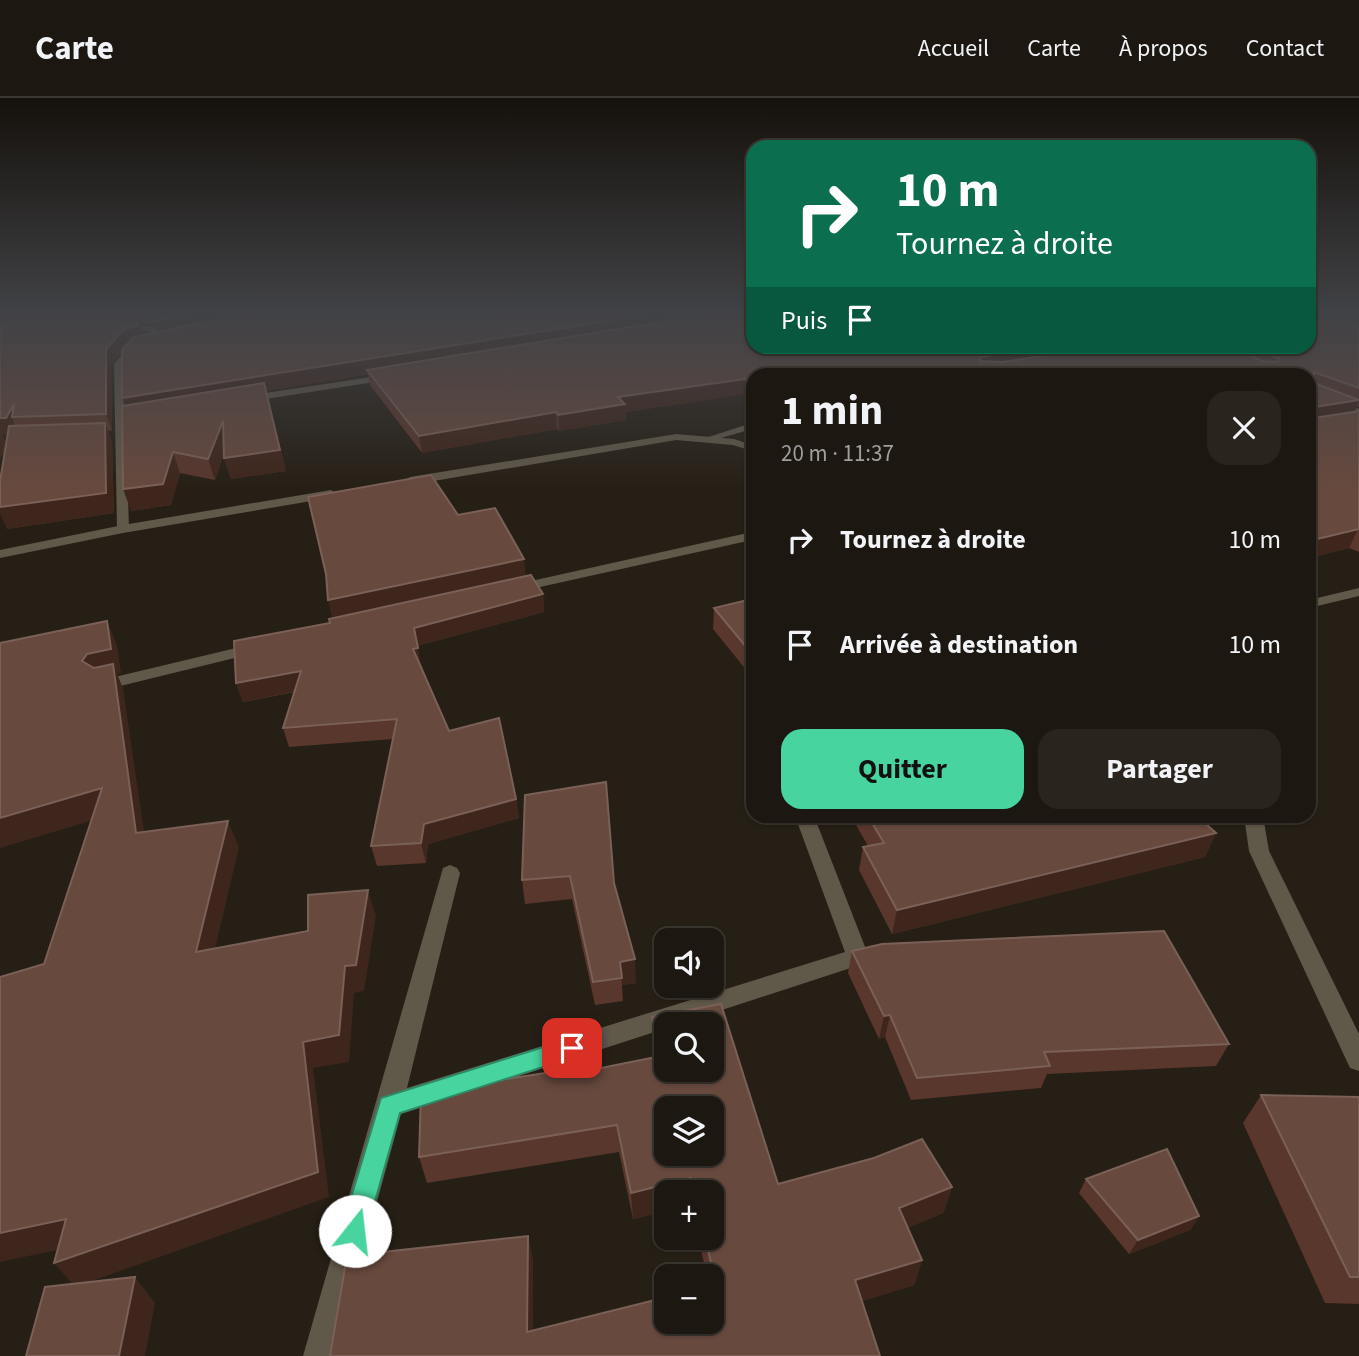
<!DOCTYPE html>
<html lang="fr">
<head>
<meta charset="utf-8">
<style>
	body { margin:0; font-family:"Source Sans 3",sans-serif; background:#29241e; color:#f1f3f6; height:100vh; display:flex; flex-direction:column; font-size:26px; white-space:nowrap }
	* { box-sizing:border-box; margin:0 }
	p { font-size:23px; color:#a09f9f }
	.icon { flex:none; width:38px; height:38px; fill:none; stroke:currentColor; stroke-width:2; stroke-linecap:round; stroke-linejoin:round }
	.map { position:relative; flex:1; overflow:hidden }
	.drawer { position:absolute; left:746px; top:270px; width:570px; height:455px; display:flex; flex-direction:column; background:#1c1710; border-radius:21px; box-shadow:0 2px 5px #0004,0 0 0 2px #3a3630 }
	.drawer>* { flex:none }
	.guide { position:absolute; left:746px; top:42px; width:570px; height:214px; border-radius:21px; box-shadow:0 2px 5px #0004,0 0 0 2px #3a3630; background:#0b6e4f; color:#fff; overflow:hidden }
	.controls { position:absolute; left:654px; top:830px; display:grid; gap:14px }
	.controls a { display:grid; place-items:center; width:70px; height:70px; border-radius:14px; background:#1c1710; box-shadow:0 2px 5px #0004,0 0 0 2px #3a3630; font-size:35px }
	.pin { position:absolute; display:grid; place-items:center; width:60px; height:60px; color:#fff; margin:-30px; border-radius:14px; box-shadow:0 4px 10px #0006 }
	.me { position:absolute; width:77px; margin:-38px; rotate:16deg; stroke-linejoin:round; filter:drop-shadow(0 0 5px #0008) }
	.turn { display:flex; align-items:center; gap:24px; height:147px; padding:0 35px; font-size:32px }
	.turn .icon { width:91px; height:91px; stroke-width:2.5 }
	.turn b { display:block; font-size:49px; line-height:60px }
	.then { display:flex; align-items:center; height:66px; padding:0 35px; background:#0003; gap:14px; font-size:26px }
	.round { display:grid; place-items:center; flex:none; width:74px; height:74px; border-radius:21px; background:#29241e }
	.summary { display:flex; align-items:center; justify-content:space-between; height:119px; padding:0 35px }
	h1 { font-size:42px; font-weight:700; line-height:52px }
	.cta { display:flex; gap:14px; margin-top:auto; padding:14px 35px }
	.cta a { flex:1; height:80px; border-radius:21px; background:#47d49e; color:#111; font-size:28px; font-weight:700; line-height:80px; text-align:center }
	.cta a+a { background:#29241e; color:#f1f3f6 }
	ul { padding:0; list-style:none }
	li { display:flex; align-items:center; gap:21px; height:105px; padding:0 35px }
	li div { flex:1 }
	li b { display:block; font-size:26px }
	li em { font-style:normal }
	header { display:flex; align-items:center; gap:42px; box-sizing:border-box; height:98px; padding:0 35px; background:#1c1710; border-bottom:2px solid #3a3630 }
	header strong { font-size:33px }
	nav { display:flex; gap:38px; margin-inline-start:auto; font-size:24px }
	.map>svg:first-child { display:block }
</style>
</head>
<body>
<header>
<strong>Carte</strong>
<nav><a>Accueil</a><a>Carte</a><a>À propos</a><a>Contact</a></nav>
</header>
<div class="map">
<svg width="1359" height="1258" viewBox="0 0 1359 1258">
	<rect width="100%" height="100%" fill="#261f15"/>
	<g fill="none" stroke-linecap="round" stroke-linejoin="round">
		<g fill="#605849" fill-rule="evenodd">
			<path d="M116,225L157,229L161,232L157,235L119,229Z"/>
			<path d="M139,245L143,248L142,250L137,251L124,266L129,431L123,435L117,431L114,266L131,247Z"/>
			<path d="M391,276L394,277V281L246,304L241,301L246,298Z"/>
			<path d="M1309,291L1359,311V318L1309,298Z"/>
			<path d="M752,325V331L707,344L702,341Z"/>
			<path d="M752,434V442L513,495L506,491L513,487Z"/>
			<path d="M1359,490V498L1309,510V502Z"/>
			<path d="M257,545L263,547L265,550L263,553L104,592L96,587L98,583Z"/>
			<path d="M795,718H814L869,859L866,865L679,926H667V930L401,1016L335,1258H303L443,770L450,767L457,770L460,775L407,990L845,854Z"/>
			<path d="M1244,718H1263L1269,753L1359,936V973L1350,970L1249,753Z"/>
		</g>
		<g fill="#605849" fill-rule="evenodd">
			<path d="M676,336L734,341L752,347V353L733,347L676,342L410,387L404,383L410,379Z"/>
			<path d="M331,392L337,396L335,399L123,435L0,460V452L123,427Z"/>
		</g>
	</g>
	<g fill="#59372d" fill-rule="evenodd">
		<path d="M0,216H752V248H1309L1359,216V309L1357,308L1355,314L1359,313V454L1349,450L1309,460V276H752V303L744,296L626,314V322L559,333L557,331L422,355L370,287L368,276L266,293L286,373L231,381L224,360V355L215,382L180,375L171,407L131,413L122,254L111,266L112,332L108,333L112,344L114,415L7,431L5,351L0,361ZM140,225L155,226L157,234L144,237ZM8,336L6,345L2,337Z"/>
		<path d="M458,417L526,478L543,496L544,514L417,548L421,569L449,633L516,701L519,720L428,746L426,765L377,768L371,748L393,641L289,649L283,630L295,594L243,604L236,585L330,525L332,520Z"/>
		<path d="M752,501V579L713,531L714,510Z"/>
		<path d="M525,697L614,785L636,885L622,887L623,903L595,907L572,801L525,806L522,782Z"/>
		<path d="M851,718H1201H1198L1216,735L1205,759L892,836L859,772L863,749L868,748Z"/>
		<path d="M852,853L1229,946L1216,968L1047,976L1041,990L911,1002L885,939L879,941L848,875Z"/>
		<path d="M721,906L778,1086L874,1060L922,1041L952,1089L943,1115L907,1130L922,1162L914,1187L862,1203L880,1258H330L347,1158L528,1138L533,1164V1233L667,1199V1223H712V1178H707L698,1139H712V1094H667V1113L633,1121L619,1054L427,1085L419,1059L421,994L565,972L566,977L656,959L653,946L652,919ZM667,926H712V971H667ZM667,1010H712V1055H667Z"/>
		<path d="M1261,997L1359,999V1206L1325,1205L1243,1025Z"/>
		<path d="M1086,1081L1199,1118L1190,1132L1129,1156L1079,1095Z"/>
	</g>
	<g fill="#3f261c">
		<path d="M152,216H286L158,238Z"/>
		<path d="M651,216H734L367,272L368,276L266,293L286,373L231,381L224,360L266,293L128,316L122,300Z"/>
		<path d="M139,222L144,236L143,242L129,245L111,266L112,332L106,316V251L124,231Z"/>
		<path d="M1047,248H1134L977,276L981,259Z"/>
		<path d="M745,281L744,296L626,314V322L559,333L558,317L618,299Z"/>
		<path d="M1359,303L1353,318L1309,325L1315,309Z"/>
		<path d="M14,306L12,319L16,330L13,336L2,337L7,347L0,361V320Z"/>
		<path d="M556,314L557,331L422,355L419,338Z"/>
		<path d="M223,323L229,343L215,382L208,361Z"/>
		<path d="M105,325L112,344L114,415L7,431L0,416V409Z"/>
		<path d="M173,354L180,375L171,407L131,413L123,391Z"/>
		<path d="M1358,431L1349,450L1309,460V443Z"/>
		<path d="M524,461L526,481L333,524L328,502Z"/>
		<path d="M543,496L544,514L417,548L414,530Z"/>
		<path d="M107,523L117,547L121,575L117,576L123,590L148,761L136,735L97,580L82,563Z"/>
		<path d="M418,550L421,569L413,551Z"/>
		<path d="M301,573L307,591L243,604L236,585Z"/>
		<path d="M102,690L114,716L0,750V720Z"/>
		<path d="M516,701L519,720L428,746L426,765L421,745L424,726Z"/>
		<path d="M228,723L239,749L208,881L196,854Z"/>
		<path d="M1216,735L1205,759L892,836L897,812Z"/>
		<path d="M368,792L376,818L364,893L354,895L349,964L313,970L329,1099L75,1189L54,1165L303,944L345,868Z"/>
		<path d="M635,861L636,885L622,887L620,864Z"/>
		<path d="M890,917L885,939L879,941L884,918Z"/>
		<path d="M691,1080V1094H667V1113L633,1121L631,1095Z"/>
		<path d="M952,1089L943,1115L891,1137L899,1110Z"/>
		<path d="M1199,1118L1190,1132L1129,1156L1138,1142Z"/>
		<path d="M66,1121L86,1146L0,1164V1135Z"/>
		<path d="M528,1138L533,1164V1258L527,1234Z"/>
		<path d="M922,1162L914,1187L848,1207L855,1182Z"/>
		<path d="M135,1179L155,1205L145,1258H119Z"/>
	</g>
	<g fill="#67493e" stroke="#7a6056" stroke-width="2" fill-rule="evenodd">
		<path d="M0,216H96L139,222L138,228L124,231L106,251V316L12,319L14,306L6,320H0Z"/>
		<path d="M166,216H189L154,224Z"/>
		<path d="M257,216H651L122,300V252L134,239L205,224Z"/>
		<path d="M709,216H752V248H1047L981,259L980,263L1003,264L1105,248H1227L1263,263L1277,264L1279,261L1251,248H1309V216H1359V290L1314,274V285L1359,302L1315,309L1314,320L1359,313V431L1309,443V276H752V286L745,281L618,299L625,306L558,317L556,314L419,338L367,272Z"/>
		<path d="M264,285L280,352L224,360L223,323L208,361L173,354L163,386L123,391L122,308Z"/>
		<path d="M105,325L106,395L0,409V383L9,328Z"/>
		<path d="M431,377L458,417L495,410L524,461L328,502L326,476L308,399Z"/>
		<path d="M531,477L543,496L414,530L418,550L413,551L449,633L499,620L516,701L424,726L421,745L371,748L397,621L283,630L301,573L236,585L234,543L330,525L329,521Z"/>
		<path d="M752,501V556L714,510Z"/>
		<path d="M107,523L111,551L87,556L82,563L94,570L113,566L136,735L228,723L196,854L308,833V797L368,792L356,867L345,868L339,937L303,944L318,1074L54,1165L66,1121L0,1135V879L44,866L102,690L0,720V545Z"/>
		<path d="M606,684L614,785L635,861L620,864L622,880L593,884L570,778L522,782L525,697Z"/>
		<path d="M868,718H1197L1216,735L897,812L863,749L884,745Z"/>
		<path d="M1164,833L1229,946L1044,954L1050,968L917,980L890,917L884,918L852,853L882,846Z"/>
		<path d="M721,906L778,1086L874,1060L922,1041L952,1089L899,1110L922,1162L855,1182L880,1258H330L347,1158L528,1138L527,1234L667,1199V1223H712V1187L716,1186L705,1139H712V1094H694L691,1080L631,1095L617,1027L419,1059L421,994L565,972L566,977L661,958L652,919ZM667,926H712V971H667ZM667,1010H712V1055H667Z"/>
		<path d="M1261,997L1359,999V1179H1350Z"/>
		<path d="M1167,1051L1199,1118L1138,1142L1086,1081Z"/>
		<path d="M135,1179L119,1258H26L45,1189Z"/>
	</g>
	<linearGradient id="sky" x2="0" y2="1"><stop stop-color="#15110c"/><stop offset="0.55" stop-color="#414246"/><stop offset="1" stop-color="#414246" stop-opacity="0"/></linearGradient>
	<rect width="1359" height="392" fill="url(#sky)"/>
	<path fill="#47d49e" stroke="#2e8a67" stroke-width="2" d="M572,940L580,943L583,950L580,957L400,1015L364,1142L355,1146L345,1142L341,1133L381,1000Z"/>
</svg>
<div class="controls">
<a><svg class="icon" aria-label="sound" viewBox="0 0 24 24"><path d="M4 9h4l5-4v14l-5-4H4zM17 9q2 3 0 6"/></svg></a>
<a><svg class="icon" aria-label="search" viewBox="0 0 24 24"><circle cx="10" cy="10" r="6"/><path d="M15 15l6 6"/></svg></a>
<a><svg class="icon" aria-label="layers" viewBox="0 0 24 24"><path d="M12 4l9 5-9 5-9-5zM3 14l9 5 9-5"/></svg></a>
<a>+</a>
<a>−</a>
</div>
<div class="pin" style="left:572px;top:950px;background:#d93025"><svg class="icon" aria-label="arrive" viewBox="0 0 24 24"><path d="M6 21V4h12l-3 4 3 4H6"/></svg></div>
<svg class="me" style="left:355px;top:1133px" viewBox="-20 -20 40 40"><circle r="19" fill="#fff"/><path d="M0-13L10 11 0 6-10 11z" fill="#47d49e"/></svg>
<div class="guide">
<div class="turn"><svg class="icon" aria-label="right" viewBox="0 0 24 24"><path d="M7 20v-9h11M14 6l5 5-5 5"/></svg><div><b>10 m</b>Tournez à droite</div></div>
<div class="then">Puis<svg class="icon" aria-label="arrive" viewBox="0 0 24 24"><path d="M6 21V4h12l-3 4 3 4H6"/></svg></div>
</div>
<section class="drawer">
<div class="summary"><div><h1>1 min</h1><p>20 m · 11:37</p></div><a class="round"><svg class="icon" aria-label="close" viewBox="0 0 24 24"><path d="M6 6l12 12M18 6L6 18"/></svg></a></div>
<ul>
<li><svg class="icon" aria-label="right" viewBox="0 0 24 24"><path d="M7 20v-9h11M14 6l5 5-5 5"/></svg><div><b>Tournez à droite</b></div><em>10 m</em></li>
<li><svg class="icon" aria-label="arrive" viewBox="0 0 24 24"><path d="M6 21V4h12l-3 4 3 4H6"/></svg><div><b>Arrivée à destination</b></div><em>10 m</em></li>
</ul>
<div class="cta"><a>Quitter</a><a>Partager</a></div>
</section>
</div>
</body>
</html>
